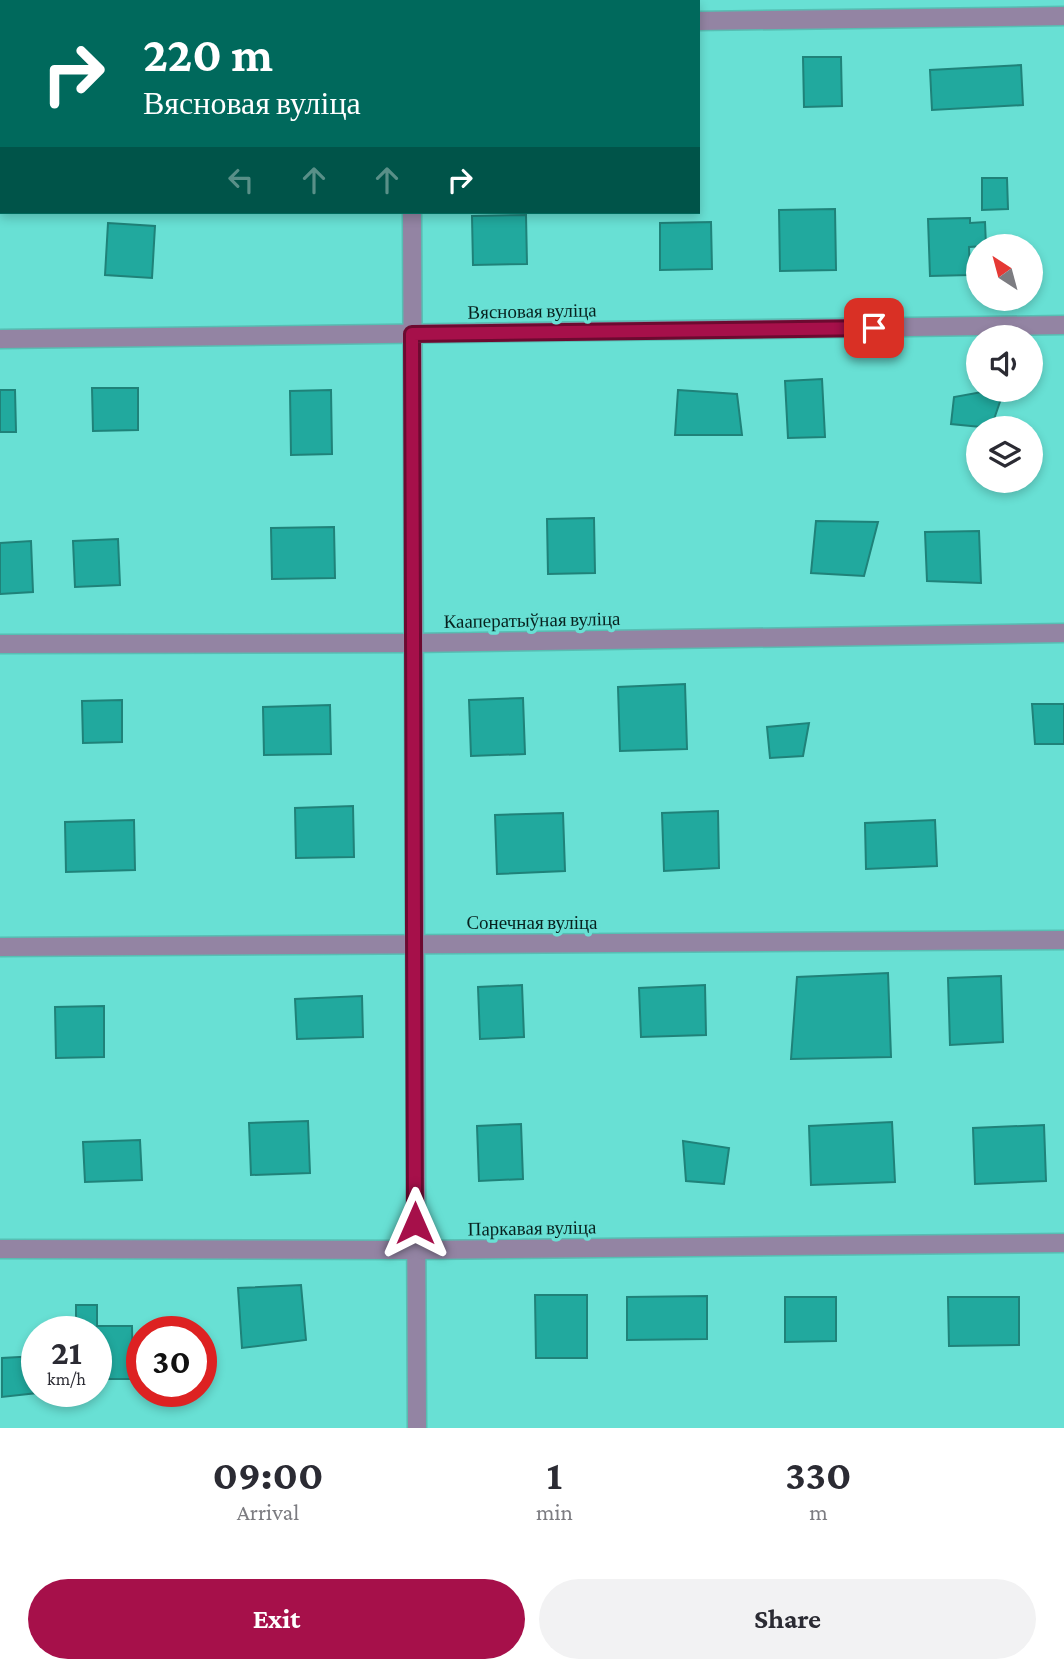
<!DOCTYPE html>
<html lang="en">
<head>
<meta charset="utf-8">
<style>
	body { margin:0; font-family:"Crimson Pro",serif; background:#f2f2f3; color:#2b2b33; height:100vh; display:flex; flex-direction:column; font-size:26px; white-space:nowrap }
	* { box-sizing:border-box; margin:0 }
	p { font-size:23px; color:#7c7c81 }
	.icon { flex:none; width:38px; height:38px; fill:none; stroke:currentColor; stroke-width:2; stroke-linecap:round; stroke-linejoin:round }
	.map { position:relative; height:1428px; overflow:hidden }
	.drawer { display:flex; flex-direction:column; background:#fff; flex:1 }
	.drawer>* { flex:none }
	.banner { position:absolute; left:0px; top:0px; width:700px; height:214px; box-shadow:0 4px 10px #0003; background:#00695c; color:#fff; overflow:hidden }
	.needle { width:46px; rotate:324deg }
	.controls { position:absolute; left:966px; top:234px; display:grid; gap:14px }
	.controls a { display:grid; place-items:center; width:77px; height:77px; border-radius:50%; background:#fff; box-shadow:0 4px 10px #0003; font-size:35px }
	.speed { position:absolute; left:21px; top:1316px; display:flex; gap:14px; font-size:35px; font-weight:700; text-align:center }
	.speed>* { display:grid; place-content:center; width:91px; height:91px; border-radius:50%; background:#fff; box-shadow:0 4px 10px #0003; line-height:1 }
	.speed small { font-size:18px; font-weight:400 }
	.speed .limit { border:10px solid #d22; background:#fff; color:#111 }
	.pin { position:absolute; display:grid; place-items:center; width:60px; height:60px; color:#fff; margin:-30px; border-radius:14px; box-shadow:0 4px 10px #0006 }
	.me { position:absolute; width:77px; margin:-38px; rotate:0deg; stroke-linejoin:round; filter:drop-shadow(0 0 5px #0008) }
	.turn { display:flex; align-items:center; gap:24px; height:147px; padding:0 28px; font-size:32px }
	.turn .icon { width:91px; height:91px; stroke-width:2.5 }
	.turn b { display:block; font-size:49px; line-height:60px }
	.lanes { display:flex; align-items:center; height:66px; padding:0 28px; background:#0003; justify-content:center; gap:35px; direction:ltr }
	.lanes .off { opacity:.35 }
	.eta { display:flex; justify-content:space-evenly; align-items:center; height:119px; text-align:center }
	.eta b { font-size:42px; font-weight:700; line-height:49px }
	.action { display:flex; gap:14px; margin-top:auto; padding:14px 28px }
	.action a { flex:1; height:80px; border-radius:42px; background:#a6104a; color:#fff; font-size:28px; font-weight:700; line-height:80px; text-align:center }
	.action a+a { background:#f2f2f3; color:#2b2b33 }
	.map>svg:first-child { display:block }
</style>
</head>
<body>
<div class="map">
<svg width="1064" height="1428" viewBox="0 0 1064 1428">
	<rect width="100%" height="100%" fill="#68e0d4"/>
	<g fill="#21a99e" stroke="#1f8279" stroke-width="2">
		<path d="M803,57H841L842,106L804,107Z"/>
		<path d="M1021,65L1023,105L932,110L930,70Z"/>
		<path d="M982,178H1007L1008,209L982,210Z"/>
		<path d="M835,209L836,270L780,271L779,210Z"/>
		<path d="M526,215L527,264L473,265L472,216Z"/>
		<path d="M970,218V223L985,222L986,246L969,247L970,275L930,276L928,219Z"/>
		<path d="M711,222L712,269L660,270V223Z"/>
		<path d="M108,223L155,226L152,278L105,275Z"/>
		<path d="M822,379L825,437L788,438L785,381Z"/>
		<path d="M92,388H138V430L93,431Z"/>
		<path d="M0,390H15L16,432H0Z"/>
		<path d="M331,390L332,454L291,455L290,391Z"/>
		<path d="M678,390L737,394L742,435H675Z"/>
		<path d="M993,390H1004L991,428L951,424L954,397Z"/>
		<path d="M594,518L595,573L548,574L547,519Z"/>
		<path d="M816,521L878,522L864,576L811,573Z"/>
		<path d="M334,527L335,578L272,579L271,528Z"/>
		<path d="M979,531L981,583L927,581L925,532Z"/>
		<path d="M118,539L120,585L75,587L73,541Z"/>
		<path d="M31,541L33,592L0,594V543Z"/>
		<path d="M685,684L687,749L620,751L618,687Z"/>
		<path d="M523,698L525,754L471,756L469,700Z"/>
		<path d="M122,700V742L83,743L82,701Z"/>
		<path d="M1032,704H1064V744H1035Z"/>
		<path d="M330,705L331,754L264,755L263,707Z"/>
		<path d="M809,723L803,756L770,758L767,727Z"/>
		<path d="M353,806L354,857L296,858L295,808Z"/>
		<path d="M718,811L719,868L664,871L662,813Z"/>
		<path d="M563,813L565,871L497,874L495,815Z"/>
		<path d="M134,820L135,870L66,872L65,822Z"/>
		<path d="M935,820L937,866L866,869L865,823Z"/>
		<path d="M888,973L891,1057L791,1059L797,977Z"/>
		<path d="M1001,976L1003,1042L950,1045L948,978Z"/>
		<path d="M522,985L524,1037L480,1039L478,987Z"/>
		<path d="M705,985L706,1035L641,1037L639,988Z"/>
		<path d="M362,996L363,1037L297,1039L295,999Z"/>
		<path d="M104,1006V1057L56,1058L55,1007Z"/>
		<path d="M308,1121L310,1173L251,1175L249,1123Z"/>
		<path d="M892,1122L895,1182L811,1185L809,1126Z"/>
		<path d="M521,1124L523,1179L479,1181L477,1126Z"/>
		<path d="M1044,1125L1046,1181L975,1184L973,1128Z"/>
		<path d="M140,1140L142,1180L85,1182L83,1142Z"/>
		<path d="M683,1141L729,1148L724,1184L686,1181Z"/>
		<path d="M301,1285L306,1340L242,1348L238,1288Z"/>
		<path d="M535,1295H587V1358H536Z"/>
		<path d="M707,1296V1339L627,1340V1297Z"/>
		<path d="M785,1297H836V1341L785,1342Z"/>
		<path d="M948,1297H1019V1345L949,1346Z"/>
		<path d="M76,1305H97V1326H132L133,1379H96V1332H76Z"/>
		<path d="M37,1356V1393L2,1397V1358Z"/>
	</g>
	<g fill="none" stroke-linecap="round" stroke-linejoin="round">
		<defs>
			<g id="minor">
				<path d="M413,2V0"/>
				<path d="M698,21L1064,16"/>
				<path d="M0,27H2"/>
				<path d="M412,212L417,1428"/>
				<path d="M0,339L1064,325"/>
				<path d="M0,644L413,643L1064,633"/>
				<path d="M0,947L1064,940"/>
				<path d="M0,1249L415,1250L1064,1243"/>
			</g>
		</defs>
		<use href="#minor" stroke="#57beb3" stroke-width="21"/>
		<use href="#minor" stroke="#9384a3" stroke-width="18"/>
	</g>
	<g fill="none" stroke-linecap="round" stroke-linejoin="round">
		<defs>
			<path id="route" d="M415,1223L412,334L874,328"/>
		</defs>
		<use href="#route" stroke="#6c0a30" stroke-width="18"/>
		<use href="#route" stroke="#a6104a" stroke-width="12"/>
	</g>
	<g text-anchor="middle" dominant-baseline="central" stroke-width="7" stroke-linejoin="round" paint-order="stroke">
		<g font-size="19" fill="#07221f" stroke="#68e0d4">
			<text transform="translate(532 311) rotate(-1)">Вясновая вуліца</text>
			<text transform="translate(532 620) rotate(-1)">Кааператыўная вуліца</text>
			<text x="532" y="922">Сонечная вуліца</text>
			<text transform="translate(532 1228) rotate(-1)">Паркавая вуліца</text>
		</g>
	</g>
</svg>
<div class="controls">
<a><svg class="needle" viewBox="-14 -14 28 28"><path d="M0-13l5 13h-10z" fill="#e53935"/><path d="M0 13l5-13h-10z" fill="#7c7c81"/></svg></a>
<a><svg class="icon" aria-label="sound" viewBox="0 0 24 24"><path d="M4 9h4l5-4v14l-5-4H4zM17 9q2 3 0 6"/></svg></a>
<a><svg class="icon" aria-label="layers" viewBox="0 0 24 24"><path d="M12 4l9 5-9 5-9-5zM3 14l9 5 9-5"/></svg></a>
</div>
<div class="speed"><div>21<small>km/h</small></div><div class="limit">30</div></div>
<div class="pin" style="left:874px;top:328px;background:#d93025"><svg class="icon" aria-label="arrive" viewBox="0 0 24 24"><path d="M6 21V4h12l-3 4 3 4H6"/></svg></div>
<svg class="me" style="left:415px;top:1223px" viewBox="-20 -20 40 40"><path d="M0-17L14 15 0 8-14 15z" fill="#a6104a" stroke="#fff" stroke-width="4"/></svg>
<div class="banner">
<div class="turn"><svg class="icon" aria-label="right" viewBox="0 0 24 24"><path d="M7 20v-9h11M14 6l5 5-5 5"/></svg><div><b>220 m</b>Вясновая вуліца</div></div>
<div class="lanes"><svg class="icon off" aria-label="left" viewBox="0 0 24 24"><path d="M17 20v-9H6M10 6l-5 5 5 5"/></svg><svg class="icon off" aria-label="ahead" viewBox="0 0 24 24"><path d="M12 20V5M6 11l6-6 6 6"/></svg><svg class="icon off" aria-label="ahead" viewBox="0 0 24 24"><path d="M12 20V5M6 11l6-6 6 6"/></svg><svg class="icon" aria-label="right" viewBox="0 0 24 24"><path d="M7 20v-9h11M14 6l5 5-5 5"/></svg></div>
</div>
</div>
<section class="drawer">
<div class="eta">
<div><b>09:00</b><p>Arrival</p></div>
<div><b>1</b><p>min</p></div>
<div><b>330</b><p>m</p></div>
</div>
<div class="action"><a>Exit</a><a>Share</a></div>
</section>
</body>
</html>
